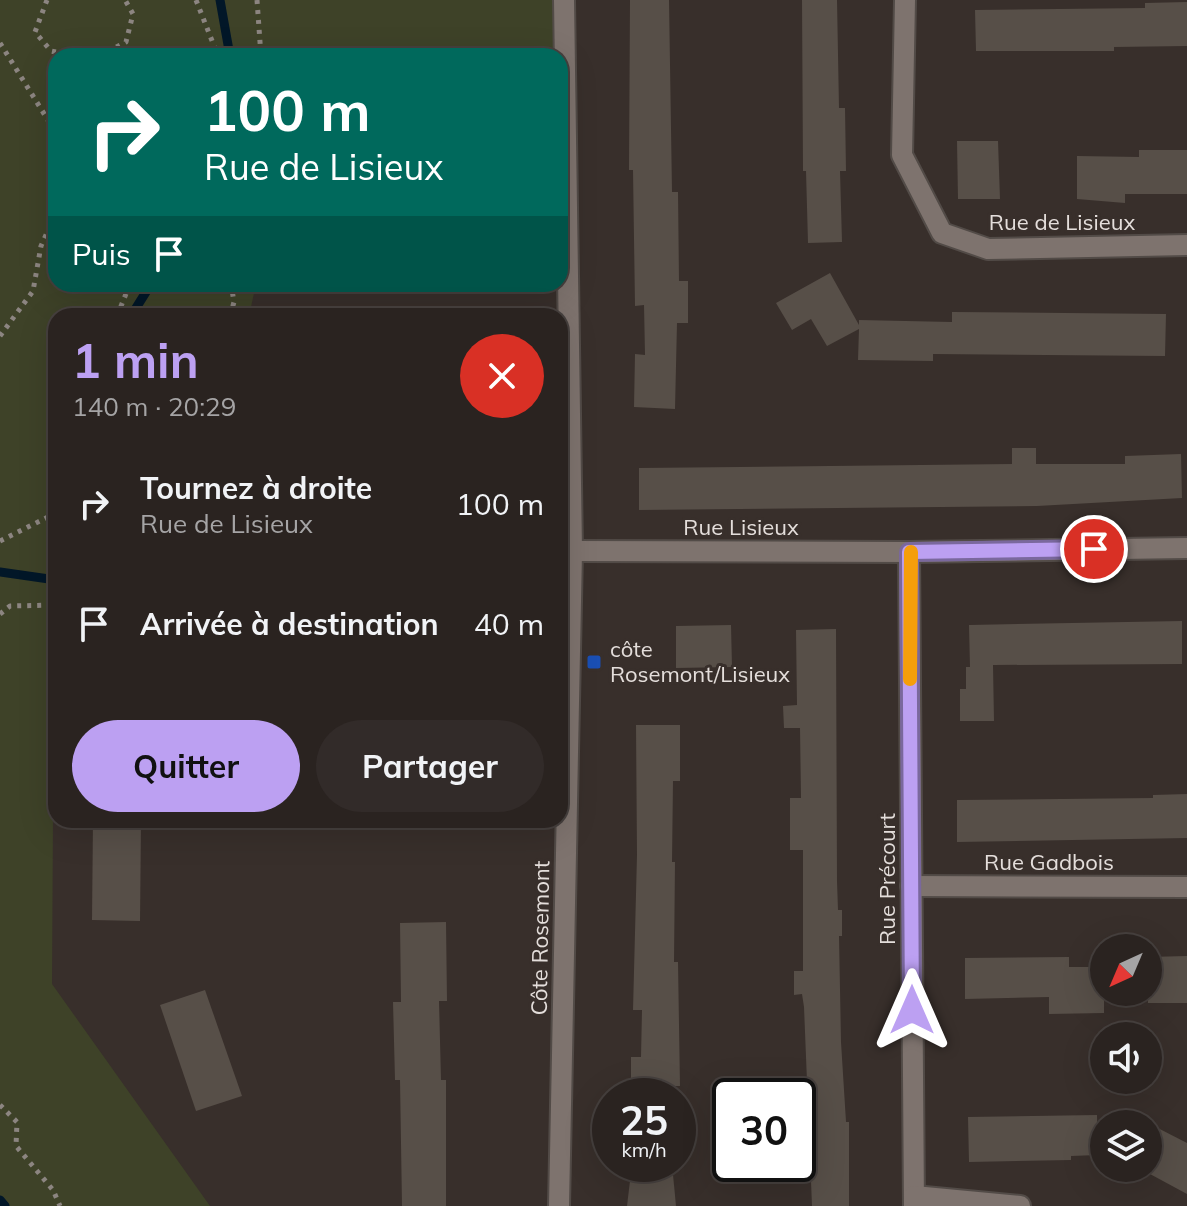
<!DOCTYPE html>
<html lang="fr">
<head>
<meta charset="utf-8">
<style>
	body { margin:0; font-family:Mulish,sans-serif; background:#322b29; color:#f1f3f6; height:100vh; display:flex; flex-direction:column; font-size:30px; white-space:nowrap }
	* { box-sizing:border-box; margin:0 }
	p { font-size:26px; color:#a5a4a5 }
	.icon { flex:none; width:44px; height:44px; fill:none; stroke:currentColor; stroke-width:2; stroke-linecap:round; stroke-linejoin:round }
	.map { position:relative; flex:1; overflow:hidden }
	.side { position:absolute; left:48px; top:308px; width:520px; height:520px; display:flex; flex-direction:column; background:#2a2320; border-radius:24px; box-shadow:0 8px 32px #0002,0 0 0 2px #46403e }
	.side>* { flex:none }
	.top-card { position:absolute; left:48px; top:48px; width:520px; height:244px; border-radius:24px; box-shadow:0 8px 32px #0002,0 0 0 2px #46403e; background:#00695c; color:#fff; overflow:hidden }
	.needle { width:52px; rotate:224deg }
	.controls { position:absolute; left:1090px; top:934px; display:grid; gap:16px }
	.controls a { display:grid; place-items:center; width:72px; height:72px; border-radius:50%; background:#2a2320; box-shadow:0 8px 32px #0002,0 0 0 2px #46403e; font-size:40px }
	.speed { position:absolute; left:592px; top:1078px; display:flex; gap:16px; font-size:40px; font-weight:700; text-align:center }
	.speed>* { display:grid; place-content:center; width:104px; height:104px; border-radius:50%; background:#2a2320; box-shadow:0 8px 32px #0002,0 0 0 2px #46403e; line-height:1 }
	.speed small { font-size:20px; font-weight:400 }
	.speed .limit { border:4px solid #111; border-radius:12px; background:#fff; color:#111 }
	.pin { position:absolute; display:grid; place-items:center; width:68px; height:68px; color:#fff; margin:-34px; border:4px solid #fff; border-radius:50%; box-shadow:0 2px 8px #0007 }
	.me { position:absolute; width:88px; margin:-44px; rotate:0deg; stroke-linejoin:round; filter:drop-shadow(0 0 6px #0008) }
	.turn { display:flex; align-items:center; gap:28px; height:168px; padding:0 24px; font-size:36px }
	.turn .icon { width:104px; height:104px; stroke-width:2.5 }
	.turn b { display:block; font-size:56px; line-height:68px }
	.then { display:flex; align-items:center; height:76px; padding:0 24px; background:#0003; gap:16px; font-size:30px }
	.round { display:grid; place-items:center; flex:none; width:84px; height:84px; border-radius:42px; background:#322b29 }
	.overview { display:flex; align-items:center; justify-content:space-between; height:136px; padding:0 24px }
	h1 { font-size:48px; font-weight:700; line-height:60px; color:#bca0f2 }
	.action { display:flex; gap:16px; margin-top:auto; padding:16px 24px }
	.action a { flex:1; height:92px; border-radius:48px; background:#bca0f2; color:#111; font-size:32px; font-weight:700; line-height:92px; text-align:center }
	.action a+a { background:#322b29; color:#f1f3f6 }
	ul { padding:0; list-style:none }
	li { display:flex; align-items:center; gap:24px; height:120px; padding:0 24px }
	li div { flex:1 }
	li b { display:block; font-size:30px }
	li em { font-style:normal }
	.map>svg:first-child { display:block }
</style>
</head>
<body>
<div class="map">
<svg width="1187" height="1206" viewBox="0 0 1187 1206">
	<rect width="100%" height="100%" fill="#382f2b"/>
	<path fill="#3e4228" d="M0,0H553V56H56V284H256L249,316H56L52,984L210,1206H0Z"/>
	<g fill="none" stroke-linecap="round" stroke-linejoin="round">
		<g stroke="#021728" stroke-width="9">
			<path d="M220,0L230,56"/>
			<path d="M131,316L151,284"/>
			<path d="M0,572L56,580"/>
			<path d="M0,1200L5,1206"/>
		</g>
	</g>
	<g fill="#574f48">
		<path d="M630,0H669L672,192H678L679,281H688V323H677L675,409L634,407L635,354L645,355L644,305L635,306L633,170H629Z"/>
		<path d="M802,0H837L839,108H845L846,171H840L842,242L808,243L806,171H803Z"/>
		<path d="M1187,2V46L1114,47V51H976L975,10L1145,8V3Z"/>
		<path d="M957,141H998L1000,199H958Z"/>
		<path d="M1139,150H1187V194H1125V203L1077,199V156L1139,157Z"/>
		<path d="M830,273L859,325V320L952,322V312L1166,314L1165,356L933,354V361L858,360L859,329L827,346L811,319L792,330L776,303Z"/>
		<path d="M1012,448H1036V464H1125V456L1181,454L1182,498L1037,506L639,510V468L1012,464Z"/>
		<path d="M1182,621V664L993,665L994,721H960V689H966V667H970L969,625Z"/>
		<path d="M731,625L732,667L676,668V626Z"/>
		<path d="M836,629L837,881L838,910H842V936H839L841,1042L846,1122H849V1206H812L804,1007L802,994L794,995V971H803V850H790V798H801L800,728H784L783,706L797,705L796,630Z"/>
		<path d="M636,725H680V781H673L672,862H675L674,962H678L680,1086H631V1057H641L642,1010H633L637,855Z"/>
		<path d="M1187,794V838L957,842V800L1153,798V795Z"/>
		<path d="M93,820H141L140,921L92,920Z"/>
		<path d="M446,922L447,1001H439L441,1080H446V1206H402L400,1080H395L393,1002H401L400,923Z"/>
		<path d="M1187,956V1003H1148V957Z"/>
		<path d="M1069,957V967H1091V977L1104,976V1013L1049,1014V997L965,999V958Z"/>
		<path d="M205,990L242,1096L196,1111L160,1005Z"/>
		<path d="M1097,1115L1098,1155L1071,1156V1160L969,1162L968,1117Z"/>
		<path d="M1148,1123L1187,1143V1194L1150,1174Z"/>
		<path d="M632,1164H672L676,1206H627Z"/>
	</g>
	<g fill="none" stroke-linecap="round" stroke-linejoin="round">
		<defs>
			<g id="minor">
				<path d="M905,0L902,155L942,233L988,249L1187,245"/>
				<path d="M572,551L909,552L1187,548"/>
				<path d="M909,552L914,1206"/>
				<path d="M911,886L1187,887"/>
				<path d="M914,1196L1020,1206"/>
			</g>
			<path id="tertiary" d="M559,1206L572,551L564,0"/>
		</defs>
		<use href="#minor" stroke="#524b47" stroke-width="24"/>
		<use href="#tertiary" stroke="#524b47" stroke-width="24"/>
		<g stroke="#8c8581" stroke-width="5" stroke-dasharray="4 6" stroke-linecap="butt">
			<path d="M47,0L35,32L51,51L74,56"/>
			<path d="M196,0L218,56"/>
			<path d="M257,0L261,56"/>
			<path d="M0,43L56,133"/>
			<path d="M78,56L105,53L126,42L133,14L125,0"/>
			<path d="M117,316L130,284"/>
			<path d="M230,316L234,302L231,284"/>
			<path d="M0,336L33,291L41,246L56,213"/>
			<path d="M0,541L56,513"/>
			<path d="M0,614L10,606L56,605"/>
			<path d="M0,1105L17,1122L16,1146L53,1190L60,1206"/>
		</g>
		<use href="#minor" stroke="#7e736e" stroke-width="20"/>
		<use href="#tertiary" stroke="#7e736e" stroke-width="20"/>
	</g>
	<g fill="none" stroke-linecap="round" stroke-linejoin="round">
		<defs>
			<path id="route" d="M912,1010L909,552L1094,549"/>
		</defs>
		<use href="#route" stroke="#7a689d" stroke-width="20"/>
		<use href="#route" stroke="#bca0f2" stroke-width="14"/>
		<path stroke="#f59e0b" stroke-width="14" d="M910,679L911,552"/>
	</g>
	<rect fill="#1a4fb4" stroke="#382f2b" stroke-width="3" x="586" y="654" width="16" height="16" rx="4"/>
	<g text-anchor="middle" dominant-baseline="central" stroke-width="6" stroke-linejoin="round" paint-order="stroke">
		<g font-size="22" fill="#e4dedb" stroke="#382f2b">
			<text x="1062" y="222">Rue de Lisieux</text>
			<text x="741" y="527">Rue Lisieux</text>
			<text x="1049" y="862">Rue Gadbois</text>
			<text transform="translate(887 879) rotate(-90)">Rue Précourt</text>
			<text transform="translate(540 938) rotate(-89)">Côte Rosemont</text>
		</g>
		<g font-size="22" fill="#e4dedb" stroke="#382f2b" text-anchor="start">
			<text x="610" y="649">côte<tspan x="610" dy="25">Rosemont/Lisieux</tspan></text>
		</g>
	</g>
</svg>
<div class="controls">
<a><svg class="needle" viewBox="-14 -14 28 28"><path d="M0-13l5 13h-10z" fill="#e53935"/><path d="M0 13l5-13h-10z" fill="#a5a4a5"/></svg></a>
<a><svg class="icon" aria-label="sound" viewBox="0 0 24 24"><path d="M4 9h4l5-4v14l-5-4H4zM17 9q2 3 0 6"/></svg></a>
<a><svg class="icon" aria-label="layers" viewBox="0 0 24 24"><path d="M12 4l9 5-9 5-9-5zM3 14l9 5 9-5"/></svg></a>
</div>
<div class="speed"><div>25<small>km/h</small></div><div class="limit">30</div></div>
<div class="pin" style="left:1094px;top:549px;background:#d93025"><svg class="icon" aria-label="arrive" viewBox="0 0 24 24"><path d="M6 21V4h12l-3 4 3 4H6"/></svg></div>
<svg class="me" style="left:912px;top:1010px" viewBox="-20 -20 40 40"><path d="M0-17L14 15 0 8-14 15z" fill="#bca0f2" stroke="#fff" stroke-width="4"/></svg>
<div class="top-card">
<div class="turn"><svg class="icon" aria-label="right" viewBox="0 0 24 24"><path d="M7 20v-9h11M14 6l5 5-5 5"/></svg><div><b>100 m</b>Rue de Lisieux</div></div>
<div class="then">Puis<svg class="icon" aria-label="arrive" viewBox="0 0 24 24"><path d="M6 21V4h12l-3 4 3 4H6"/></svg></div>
</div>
<section class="side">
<div class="overview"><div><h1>1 min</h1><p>140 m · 20:29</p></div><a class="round" style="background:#d93025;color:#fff"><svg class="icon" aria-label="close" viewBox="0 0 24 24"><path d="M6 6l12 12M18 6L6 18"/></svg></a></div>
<ul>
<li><svg class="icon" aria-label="right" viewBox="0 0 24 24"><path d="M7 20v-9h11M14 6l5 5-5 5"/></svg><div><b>Tournez à droite</b><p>Rue de Lisieux</p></div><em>100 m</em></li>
<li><svg class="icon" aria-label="arrive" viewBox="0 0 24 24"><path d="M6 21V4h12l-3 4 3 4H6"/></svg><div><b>Arrivée à destination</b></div><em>40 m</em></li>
</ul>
<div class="action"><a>Quitter</a><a>Partager</a></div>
</section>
</div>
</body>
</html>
